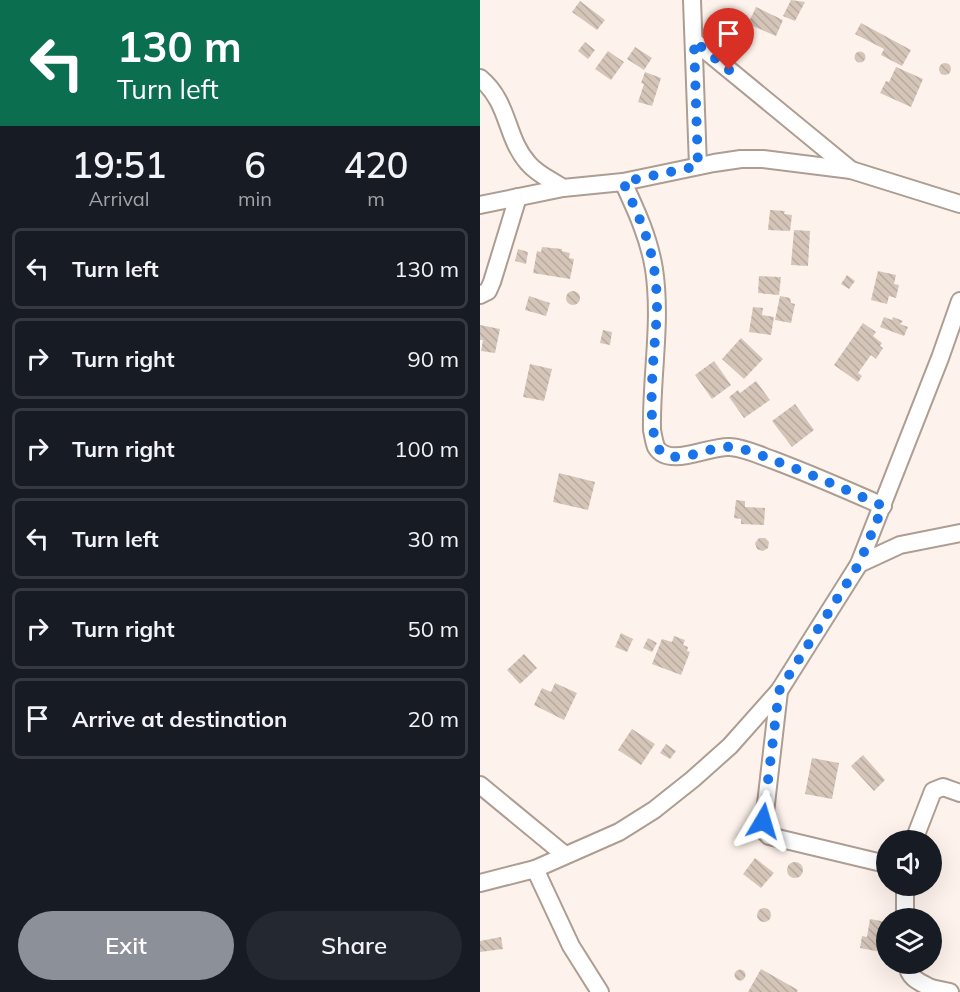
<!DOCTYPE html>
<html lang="en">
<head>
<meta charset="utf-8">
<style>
	body { margin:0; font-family:Mulish,sans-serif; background:#242831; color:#f1f3f6; height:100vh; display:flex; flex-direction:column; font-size:22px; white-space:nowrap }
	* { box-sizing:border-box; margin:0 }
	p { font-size:20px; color:#9ea1a6 }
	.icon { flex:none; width:33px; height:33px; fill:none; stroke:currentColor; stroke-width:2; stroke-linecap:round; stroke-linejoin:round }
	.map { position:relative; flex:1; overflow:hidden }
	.panel { display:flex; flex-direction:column; background:#171b24; width:480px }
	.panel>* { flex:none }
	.banner { background:#0b6e4f; color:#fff; overflow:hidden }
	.controls { position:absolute; left:396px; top:830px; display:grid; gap:12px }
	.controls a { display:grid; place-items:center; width:66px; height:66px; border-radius:50%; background:#171b24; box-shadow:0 6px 24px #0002; font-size:30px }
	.pin { position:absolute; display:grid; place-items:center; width:51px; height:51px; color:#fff; margin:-62px -26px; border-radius:50% 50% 50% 0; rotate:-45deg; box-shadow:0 0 6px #0007 }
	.pin .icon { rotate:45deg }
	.me { position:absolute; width:66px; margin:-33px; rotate:7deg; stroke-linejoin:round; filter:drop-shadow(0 0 4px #0008) }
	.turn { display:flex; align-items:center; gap:21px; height:126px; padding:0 18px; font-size:27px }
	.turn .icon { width:78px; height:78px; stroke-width:2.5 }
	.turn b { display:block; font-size:42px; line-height:51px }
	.eta { display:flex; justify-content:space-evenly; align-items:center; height:102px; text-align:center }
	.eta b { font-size:36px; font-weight:600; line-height:42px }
	.primary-button { display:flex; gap:12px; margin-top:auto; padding:12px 18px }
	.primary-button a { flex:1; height:69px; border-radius:36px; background:#8c9099; color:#fff; font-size:24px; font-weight:600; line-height:69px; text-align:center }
	.primary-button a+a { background:#242831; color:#f1f3f6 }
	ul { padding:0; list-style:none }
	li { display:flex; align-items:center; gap:18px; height:81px; margin:0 12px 9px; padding:0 6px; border:3px solid #363941; border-radius:9px }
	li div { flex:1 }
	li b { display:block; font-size:22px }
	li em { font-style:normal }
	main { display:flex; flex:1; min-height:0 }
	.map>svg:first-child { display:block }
</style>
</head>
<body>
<main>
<section class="panel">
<div class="banner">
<div class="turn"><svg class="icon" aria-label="left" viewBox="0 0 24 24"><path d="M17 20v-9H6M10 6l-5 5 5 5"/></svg><div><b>130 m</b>Turn left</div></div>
</div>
<div class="eta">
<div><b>19:51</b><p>Arrival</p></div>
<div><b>6</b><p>min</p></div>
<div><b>420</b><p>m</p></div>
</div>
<ul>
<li><svg class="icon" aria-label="left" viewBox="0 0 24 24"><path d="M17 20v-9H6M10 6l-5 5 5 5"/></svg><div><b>Turn left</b></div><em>130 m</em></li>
<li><svg class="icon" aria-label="right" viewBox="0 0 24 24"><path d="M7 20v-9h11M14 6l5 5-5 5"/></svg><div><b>Turn right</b></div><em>90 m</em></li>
<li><svg class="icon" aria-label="right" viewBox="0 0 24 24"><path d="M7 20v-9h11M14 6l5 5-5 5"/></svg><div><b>Turn right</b></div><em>100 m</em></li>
<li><svg class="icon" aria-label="left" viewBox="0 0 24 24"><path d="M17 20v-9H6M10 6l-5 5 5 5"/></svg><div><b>Turn left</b></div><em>30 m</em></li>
<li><svg class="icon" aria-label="right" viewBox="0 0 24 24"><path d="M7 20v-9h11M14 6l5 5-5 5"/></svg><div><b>Turn right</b></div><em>50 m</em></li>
<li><svg class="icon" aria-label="arrive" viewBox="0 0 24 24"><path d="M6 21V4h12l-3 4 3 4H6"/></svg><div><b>Arrive at destination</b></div><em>20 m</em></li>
</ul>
<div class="primary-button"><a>Exit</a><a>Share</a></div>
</section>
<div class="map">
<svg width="480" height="992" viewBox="0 0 480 992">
	<defs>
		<pattern id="building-back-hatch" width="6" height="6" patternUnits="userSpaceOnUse" patternTransform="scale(1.5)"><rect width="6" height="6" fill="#d5c5b9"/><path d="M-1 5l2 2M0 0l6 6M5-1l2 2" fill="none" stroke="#b7aa9f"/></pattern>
	</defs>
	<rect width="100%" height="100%" fill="#fef3ec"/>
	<g fill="url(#building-back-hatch)">
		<path d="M311,0L325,2L315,21L303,16Z"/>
		<path d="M100,1L125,20L117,30L92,12Z"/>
		<path d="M276,7L303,20L296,36L268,24Z"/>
		<path d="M381,23L431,50L422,66L401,55L404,49L375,34Z"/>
		<path d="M105,42L115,50L108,59L98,51Z"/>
		<path d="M155,47L172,58L164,70L147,59Z"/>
		<path d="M128,51L144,62L131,80L115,69Z"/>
		<circle cx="380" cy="57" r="5.5"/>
		<circle cx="465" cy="69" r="6"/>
		<path d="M416,67L443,79L431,107L400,93L406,81L409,82Z"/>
		<path d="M165,72L181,78L172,106L158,102L164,84L161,83Z"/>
		<path d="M290,210L305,211L304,214L312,215L310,231L288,230Z"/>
		<path d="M314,230L330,231L328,266L311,265Z"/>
		<path d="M62,247L82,249V251L90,253L89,258L94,259L90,279L53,273L57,251L61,252Z"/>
		<path d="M38,249L48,252L46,264L35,261Z"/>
		<path d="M398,271L416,275L414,284L419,285L416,298L409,296L407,304L391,300Z"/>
		<path d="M367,275L375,281L369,289L361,284Z"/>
		<path d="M279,276L301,277L299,295L278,293Z"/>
		<circle cx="93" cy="298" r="7"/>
		<path d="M49,296L70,303L66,316L45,310Z"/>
		<path d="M300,296L310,298L311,303L315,304L311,323L295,320Z"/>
		<path d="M273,307L283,308L282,315L294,317L291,335L269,332Z"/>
		<path d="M404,317L412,320L413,317L423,321L420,324L428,327L424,336L400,327Z"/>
		<path d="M383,323L396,332L393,336L402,343L400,346L403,348L396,359L391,355L378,373L382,376L378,382L354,365Z"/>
		<path d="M0,325L20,329L15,353L1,351L3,340H0Z"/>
		<path d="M123,330L132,332L130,345L120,343Z"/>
		<path d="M261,338L283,359L264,379L242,359Z"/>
		<path d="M234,361L251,385L232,399L215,375Z"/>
		<path d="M50,364L72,369L64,401L43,397Z"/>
		<path d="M276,381L290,400L264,418L249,397L258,390L260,393Z"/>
		<path d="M315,404L334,430L312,447L292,421Z"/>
		<path d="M79,473L115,482L108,510L73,502Z"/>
		<path d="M256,500L265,501V507L285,508L284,525L261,524V519L254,518Z"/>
		<path d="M279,538H285L289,542L288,548L283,551L277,549L275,543Z"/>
		<path d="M141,633L153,639L147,652L135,647Z"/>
		<path d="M194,636L205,640L203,645L208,647L207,651L210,652L201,675L172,664L182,639L192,642Z"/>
		<path d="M168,638L177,643L172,652L163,648Z"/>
		<path d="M44,654L57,668L40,684L27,670Z"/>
		<path d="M75,683L97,693L84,720L54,705L62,688L71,692Z"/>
		<path d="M152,729L175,744L161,765L138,750Z"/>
		<path d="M186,744L196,751L190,759L180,753Z"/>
		<path d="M383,755L405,780L394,791L371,766Z"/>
		<path d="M332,758L359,763L352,799L325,794Z"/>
		<path d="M275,858L294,873L281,888L263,874Z"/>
		<circle cx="315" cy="870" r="8"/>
		<circle cx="284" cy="915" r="7"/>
		<path d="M390,919L406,922V953L380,948L382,936L387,937Z"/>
		<path d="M21,937L23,949L0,952V941Z"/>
		<path d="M281,969L318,990L317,992H268Z"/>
		<circle cx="260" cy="975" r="5.5"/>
	</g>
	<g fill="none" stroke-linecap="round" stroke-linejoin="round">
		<defs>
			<g id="minor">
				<path d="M212,0L218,166"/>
				<path d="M214,41L371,170"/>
				<path d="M0,78C30,103 25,137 48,163C57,174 71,180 83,188"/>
				<path d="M143,182C156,210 169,238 174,269C182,322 171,376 172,430C173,435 174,442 176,447C189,469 230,445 250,447C265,448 279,455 293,460C330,474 367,490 403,506"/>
				<path d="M0,205L83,188L143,182L234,163L261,159H283L371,170L480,204"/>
				<path d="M0,295L8,291L12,282L38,197"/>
				<path d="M379,564L420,545L480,533"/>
				<path d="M299,691L283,830L289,836L406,864"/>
				<path d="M0,785L85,855"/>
				<path d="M434,840L453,791L463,787L480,793"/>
				<path d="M55,869L91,946L120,992"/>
				<path d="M0,883L55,869L139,832L174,810L213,779L250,746L299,691L379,564L460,358L480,301"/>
				<path d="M425,885V918"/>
				<path d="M427,963C428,978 439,982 451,988"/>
				<path d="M451,992V988L470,992"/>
			</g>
		</defs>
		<use href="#minor" stroke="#ad9d92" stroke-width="20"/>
		<use href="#minor" stroke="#fff" stroke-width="16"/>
	</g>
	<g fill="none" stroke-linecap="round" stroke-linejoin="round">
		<path stroke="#1a73e8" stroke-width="10" stroke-dasharray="0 18" d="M249,70L214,41L218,166L143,182C156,210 169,237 174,268C176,281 177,295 177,308C177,335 161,442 184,454C204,464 230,445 251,447C267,449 283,456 298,462C334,475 368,491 403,506L379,564L299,691L283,821"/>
	</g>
</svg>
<div class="controls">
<a><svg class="icon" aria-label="sound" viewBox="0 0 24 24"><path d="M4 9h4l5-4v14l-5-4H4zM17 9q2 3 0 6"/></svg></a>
<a><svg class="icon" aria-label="layers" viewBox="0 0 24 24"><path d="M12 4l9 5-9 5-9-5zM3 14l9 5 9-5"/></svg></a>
</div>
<div class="pin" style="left:249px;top:70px;background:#d93025"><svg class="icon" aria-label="arrive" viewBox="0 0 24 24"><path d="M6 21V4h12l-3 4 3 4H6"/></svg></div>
<svg class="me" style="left:283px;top:821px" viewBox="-20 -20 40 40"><path d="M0-17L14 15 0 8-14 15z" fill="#1a73e8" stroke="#fff" stroke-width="4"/></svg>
</div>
</main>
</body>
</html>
